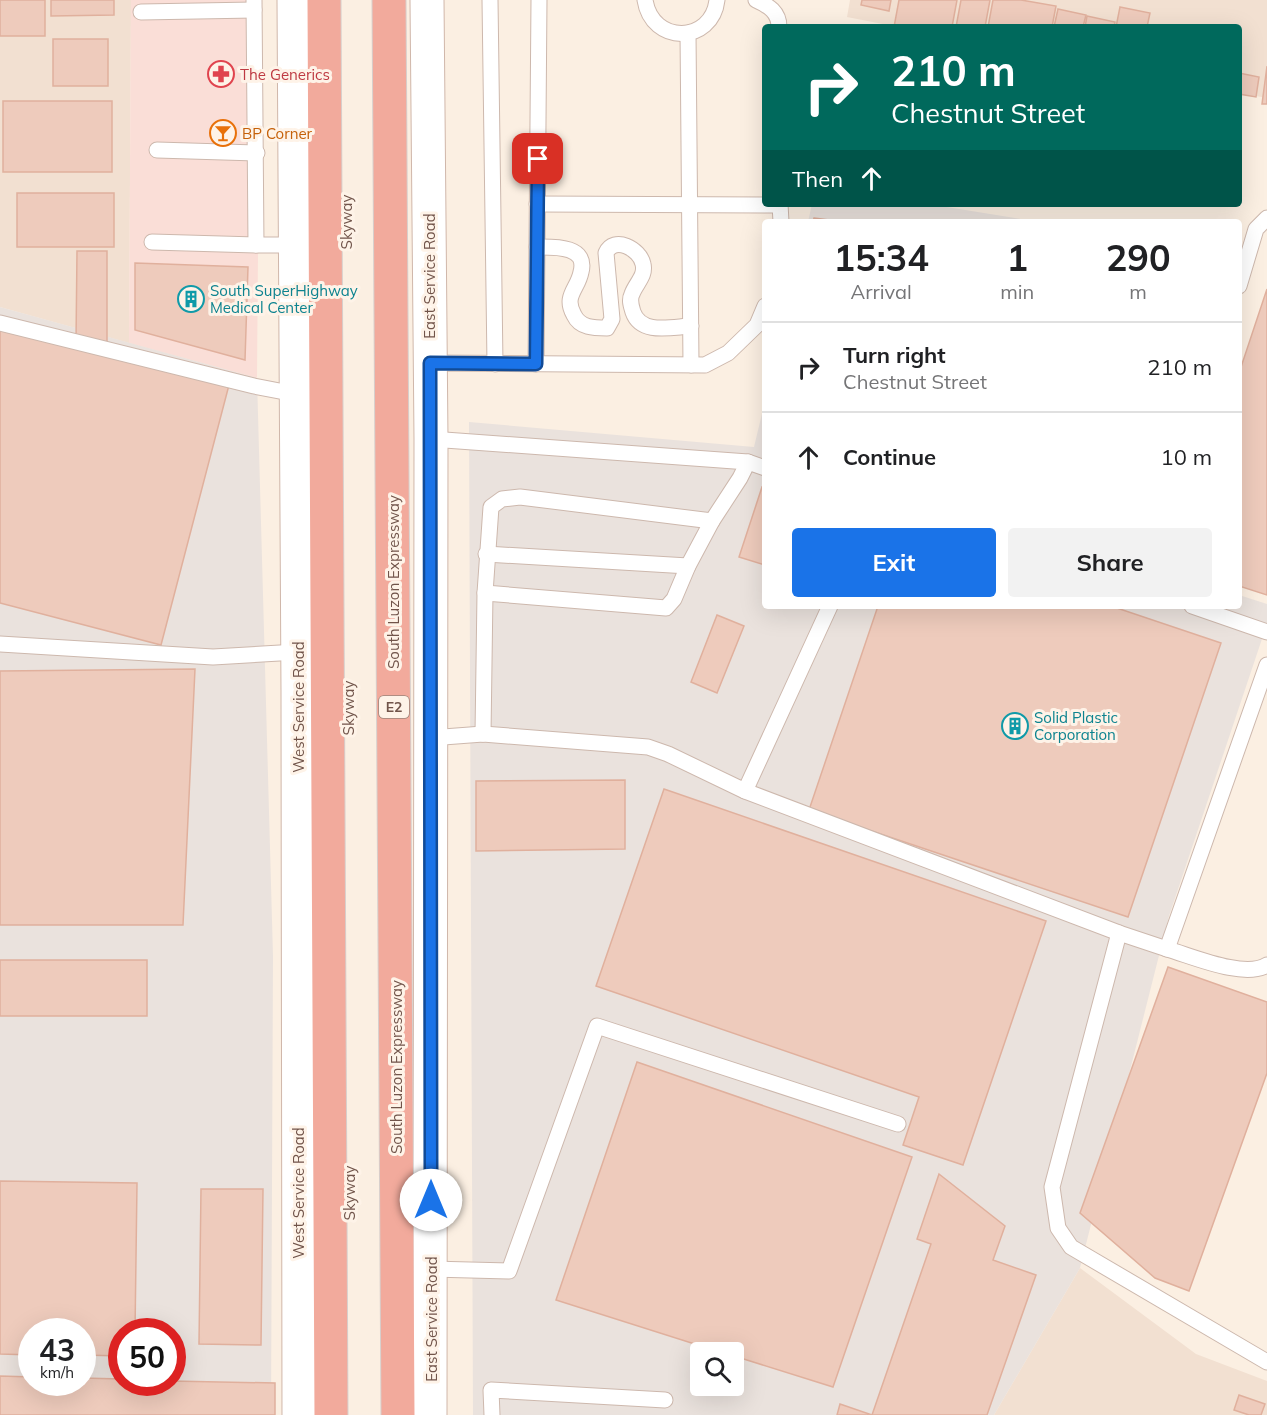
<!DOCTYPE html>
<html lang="en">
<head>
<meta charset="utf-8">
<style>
	body { margin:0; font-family:Mulish,sans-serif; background:#f2f2f2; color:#202124; height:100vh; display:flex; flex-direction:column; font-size:22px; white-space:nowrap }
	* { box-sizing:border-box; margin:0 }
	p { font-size:20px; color:#757577 }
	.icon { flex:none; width:33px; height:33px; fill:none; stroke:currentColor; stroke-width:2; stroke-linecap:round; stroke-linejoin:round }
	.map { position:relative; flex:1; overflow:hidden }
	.side { position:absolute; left:762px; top:219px; width:480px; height:390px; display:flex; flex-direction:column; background:#fff; border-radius:6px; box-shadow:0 6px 24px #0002 }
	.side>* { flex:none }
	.top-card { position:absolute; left:762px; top:24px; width:480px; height:183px; border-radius:6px; box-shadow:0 6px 24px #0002; background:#00695c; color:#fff; overflow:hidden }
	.controls { position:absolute; left:690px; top:1342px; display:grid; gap:12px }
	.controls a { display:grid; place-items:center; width:54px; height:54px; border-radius:6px; background:#fff; box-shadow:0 6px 24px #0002; font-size:30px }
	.speed { position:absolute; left:18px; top:1318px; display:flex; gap:12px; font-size:30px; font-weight:700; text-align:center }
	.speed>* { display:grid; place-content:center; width:78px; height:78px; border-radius:50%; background:#fff; box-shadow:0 6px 24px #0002; line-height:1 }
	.speed small { font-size:15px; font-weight:400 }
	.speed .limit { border:9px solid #d22; background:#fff; color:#111 }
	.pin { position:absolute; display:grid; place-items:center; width:51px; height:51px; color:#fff; margin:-26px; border-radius:12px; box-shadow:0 3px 9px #0006 }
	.me { position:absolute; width:66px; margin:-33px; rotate:0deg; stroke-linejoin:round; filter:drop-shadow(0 0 4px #0008) }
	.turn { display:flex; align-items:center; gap:21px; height:126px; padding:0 30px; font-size:27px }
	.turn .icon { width:78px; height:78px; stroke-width:2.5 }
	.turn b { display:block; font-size:42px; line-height:51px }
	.then { display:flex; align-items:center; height:57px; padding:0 30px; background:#0003; gap:12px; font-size:22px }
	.eta { display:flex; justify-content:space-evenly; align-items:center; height:102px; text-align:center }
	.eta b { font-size:36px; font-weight:700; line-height:42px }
	.cta { display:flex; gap:12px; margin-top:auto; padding:12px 30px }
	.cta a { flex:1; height:69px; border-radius:6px; background:#1a73e8; color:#fff; font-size:24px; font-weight:700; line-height:69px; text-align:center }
	.cta a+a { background:#f2f2f2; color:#202124 }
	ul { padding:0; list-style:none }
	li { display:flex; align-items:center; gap:18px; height:90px; padding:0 30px; border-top:2px solid #e0e0e0 }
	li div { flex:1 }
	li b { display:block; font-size:22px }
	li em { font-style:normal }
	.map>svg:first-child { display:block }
</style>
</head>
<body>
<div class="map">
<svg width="1267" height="1415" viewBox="0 0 1267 1415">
	<rect width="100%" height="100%" fill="#fbefe2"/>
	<g fill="#f2e0d1">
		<path d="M0,0H131L129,343L0,307Z"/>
		<path d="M850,0H1267V98L1239,93V27H898L847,17Z"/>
		<path d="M1080,1268L1196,1354L1267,1381V1415H994Z"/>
	</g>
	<path fill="#faded7" d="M131,0H260L257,378L129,343Z"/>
	<g fill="#eae2dd" fill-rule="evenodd">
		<path d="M812,204H928L1039,222H808Z"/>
		<path d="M0,307L257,378L273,956L271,1415H0ZM32,1332H82V1383H32ZM122,1332H172V1383H122Z"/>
		<path d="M765,401V606H1239V595L1267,604V624L1169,916L1080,1268L994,1415H473L469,422L754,447ZM700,1353H734V1386H700Z"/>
	</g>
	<g fill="#eecbbc" stroke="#e0b09d" stroke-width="1.5">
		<rect x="0" y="0" width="45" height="36"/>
		<path d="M51,0H114V15L51,16Z"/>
		<path d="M862,0H891L889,11L861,5Z"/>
		<path d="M899,0H957L952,27H894Z"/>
		<path d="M961,0H990L985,27H956Z"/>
		<path d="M993,0H1021L1056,6L1052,27H988Z"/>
		<path d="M1120,7L1150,13L1147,27H1116Z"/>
		<path d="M1058,9L1086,15L1083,27H1054Z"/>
		<path d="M1087,16L1115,22L1114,27H1085Z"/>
		<rect x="53" y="39" width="55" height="47"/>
		<path d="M1267,66V104H1262Z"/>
		<path d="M1239,73L1259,77L1256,97L1239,94Z"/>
		<rect x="3" y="101" width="109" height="71"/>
		<rect x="17" y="193" width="97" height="54"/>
		<path d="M814,218L844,222H813Z"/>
		<path d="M77,251H107V342H76Z"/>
		<path d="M135,263L248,267L245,360L135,330Z"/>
		<path d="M1267,289V595L1239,586V373Z"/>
		<path d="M0,326L229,385L161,645L0,603Z"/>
		<path d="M762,487L765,488V565L739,557Z"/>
		<path d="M878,606H1111L1221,643L1128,917L809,810Z"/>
		<path d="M717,615L744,626L717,693L691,682Z"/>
		<path d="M195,669L183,925H0V671Z"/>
		<path d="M625,780V849L476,851V781Z"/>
		<path d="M664,789L1046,921L963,1165L903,1145L919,1097L596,986Z"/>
		<rect x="0" y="960" width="147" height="56"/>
		<path d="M1168,967L1267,1002V1073L1189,1291L1155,1278L1080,1213Z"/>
		<path d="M637,1062L912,1157L833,1387L734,1356V1353H723L556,1300Z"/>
		<path d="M939,1174L1005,1226L993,1260L1036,1275L987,1415H837L840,1404L872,1415L931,1244L917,1239Z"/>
		<path d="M0,1181L137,1183L135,1332H122V1356L82,1355V1332H32V1355L0,1354Z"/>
		<path d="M201,1189H263L261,1345L199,1344Z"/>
		<path d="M0,1376L32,1377V1383H82V1378L122,1379V1383H172V1381L275,1383V1415H0Z"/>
		<path d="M1239,1395L1265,1404L1261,1415H1249L1234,1410Z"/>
	</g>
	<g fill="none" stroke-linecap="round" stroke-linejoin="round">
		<defs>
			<g id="lane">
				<path d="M254,0L256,245H296"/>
				<path d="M490,0L495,364"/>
				<path d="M645,0C652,45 712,44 717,0"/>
				<path d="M756,0C769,6 779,12 779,27"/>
				<path d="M141,12L254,10"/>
				<path d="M688,33L691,365"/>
				<path d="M157,150L257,153"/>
				<path d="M537,204L780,205"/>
				<path d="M780,204L781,222"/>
				<path d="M152,242L256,245"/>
				<path d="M537,247C553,247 588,245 581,272C578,289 563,296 574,315C580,328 594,328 607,328L612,319L606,253C614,235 640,249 643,264C646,276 636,283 632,294C629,300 631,305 633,312C641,335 671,327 691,326"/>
				<path d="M1239,286L1256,229L1267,218"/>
				<path d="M0,323L254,386L295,394"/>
				<path d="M430,363L705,365L728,353L757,325L765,306"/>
				<path d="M536,364L539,0"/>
				<path d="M431,439L748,462L765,468"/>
				<path d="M486,554L688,566"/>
				<path d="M485,593L666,608L674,599L688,566L712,521"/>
				<path d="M1192,606L1267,632"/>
				<path d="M0,644L213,657L297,652"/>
				<path d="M483,734L485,593L491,507L502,499L520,497L712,521L740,478L748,462"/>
				<path d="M430,738L483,734L648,747L668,754L745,791L1119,933L1167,949L1267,665"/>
				<path d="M745,791L830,606"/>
				<path d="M1119,933L1052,1187L1058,1228L1071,1247L1267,1362"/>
				<path d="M1167,949C1192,956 1244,979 1267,965"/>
				<path d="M431,1269L509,1271L597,1026L898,1124"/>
				<path d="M492,1415L491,1390L665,1400"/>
			</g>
			<g id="secondary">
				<path d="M294,0L298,690L299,1415"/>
				<path d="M427,0L431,439L430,1415"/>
			</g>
			<g id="highway">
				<path d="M324,0L331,1415"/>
				<path d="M389,0L398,1415"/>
			</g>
		</defs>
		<use href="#lane" stroke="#cdb8ad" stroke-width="17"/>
		<use href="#secondary" stroke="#d0b7aa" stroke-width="35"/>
		<use href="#highway" stroke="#d7cfcc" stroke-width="35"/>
		<use href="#lane" stroke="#fff" stroke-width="15"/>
		<use href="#secondary" stroke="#fff" stroke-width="33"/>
		<use href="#highway" stroke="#f2aa9c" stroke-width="33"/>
	</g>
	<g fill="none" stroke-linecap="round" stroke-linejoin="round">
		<defs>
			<path id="route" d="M431,1200L430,363L536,364L538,159"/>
		</defs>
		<use href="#route" stroke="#114b97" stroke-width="15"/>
		<use href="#route" stroke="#1a73e8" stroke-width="10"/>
	</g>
	<defs>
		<symbol id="pharmacy-ring" viewBox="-11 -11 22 22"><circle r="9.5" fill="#fef3e8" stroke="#e0444e" stroke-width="1.5"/><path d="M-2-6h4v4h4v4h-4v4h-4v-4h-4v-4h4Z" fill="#e0444e"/></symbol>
		<symbol id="bar-ring" viewBox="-11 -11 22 22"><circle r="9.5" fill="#fef3e8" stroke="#e8710a" stroke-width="1.5"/><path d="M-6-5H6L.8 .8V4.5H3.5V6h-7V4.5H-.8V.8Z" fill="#e8710a"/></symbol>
		<symbol id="building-ring" viewBox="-11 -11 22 22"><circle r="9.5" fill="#fef3e8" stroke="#0f9aa8" stroke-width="1.5"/><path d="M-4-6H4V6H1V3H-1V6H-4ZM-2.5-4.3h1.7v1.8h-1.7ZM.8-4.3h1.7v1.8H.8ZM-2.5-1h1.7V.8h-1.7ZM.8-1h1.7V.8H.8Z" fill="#0f9aa8"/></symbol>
	</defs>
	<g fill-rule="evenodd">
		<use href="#pharmacy-ring" x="206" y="59" width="30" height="30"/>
		<use href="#bar-ring" x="208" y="118" width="30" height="30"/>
		<use href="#building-ring" x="176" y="284" width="30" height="30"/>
		<use href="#building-ring" x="1000" y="711" width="30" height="30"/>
	</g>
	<g text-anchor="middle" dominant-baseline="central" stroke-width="6" stroke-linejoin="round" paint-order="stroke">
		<rect fill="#fef3e8" stroke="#9b8479" stroke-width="1.5" x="379" y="696" width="30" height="22" rx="4.5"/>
		<g font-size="14" font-weight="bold" fill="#71544a">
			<text x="394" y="707">E2</text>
		</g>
		<g font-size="15" fill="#be3a42" stroke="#fef3e8" text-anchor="start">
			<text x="240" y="74">The Generics</text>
		</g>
		<g font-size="15" fill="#c56008" stroke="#fef3e8" text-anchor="start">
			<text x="242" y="133">BP Corner</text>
		</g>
		<g font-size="15" fill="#71544a" stroke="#fef3e8">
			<text transform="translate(346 222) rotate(-90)">Skyway</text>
			<text transform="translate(429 276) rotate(-90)">East Service Road</text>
			<text transform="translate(393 582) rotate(-90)">South Luzon Expressway</text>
			<text transform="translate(298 707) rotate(-90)">West Service Road</text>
			<text transform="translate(348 708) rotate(-90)">Skyway</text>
			<text transform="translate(396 1067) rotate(-90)">South Luzon Expressway</text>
			<text transform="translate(298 1193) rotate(-90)">West Service Road</text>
			<text transform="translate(349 1193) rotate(-90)">Skyway</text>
			<text transform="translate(431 1319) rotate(-90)">East Service Road</text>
		</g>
		<g font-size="15" fill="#0d838f" stroke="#fef3e8" text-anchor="start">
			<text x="210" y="290">South SuperHighway<tspan x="210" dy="17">Medical Center</tspan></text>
			<text x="1034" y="717">Solid Plastic<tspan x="1034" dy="17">Corporation</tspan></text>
		</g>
	</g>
</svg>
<div class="controls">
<a><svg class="icon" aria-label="search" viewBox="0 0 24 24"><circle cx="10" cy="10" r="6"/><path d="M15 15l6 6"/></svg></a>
</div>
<div class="speed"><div>43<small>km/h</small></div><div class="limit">50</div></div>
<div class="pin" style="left:538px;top:159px;background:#d93025"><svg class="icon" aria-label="arrive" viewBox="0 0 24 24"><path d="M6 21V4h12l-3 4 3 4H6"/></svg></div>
<svg class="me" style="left:431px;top:1200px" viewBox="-20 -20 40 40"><circle r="19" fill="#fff"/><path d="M0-13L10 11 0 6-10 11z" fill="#1a73e8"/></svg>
<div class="top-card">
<div class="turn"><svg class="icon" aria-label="right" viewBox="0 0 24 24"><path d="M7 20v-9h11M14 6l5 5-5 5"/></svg><div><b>210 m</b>Chestnut Street</div></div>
<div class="then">Then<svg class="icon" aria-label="ahead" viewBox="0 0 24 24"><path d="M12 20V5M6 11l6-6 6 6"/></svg></div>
</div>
<section class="side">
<div class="eta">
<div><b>15:34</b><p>Arrival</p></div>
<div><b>1</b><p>min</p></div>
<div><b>290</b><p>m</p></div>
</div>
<ul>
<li><svg class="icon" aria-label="right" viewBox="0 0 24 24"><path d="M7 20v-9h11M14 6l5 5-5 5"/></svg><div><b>Turn right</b><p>Chestnut Street</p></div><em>210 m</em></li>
<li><svg class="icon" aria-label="ahead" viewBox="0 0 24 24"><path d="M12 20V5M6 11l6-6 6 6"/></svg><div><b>Continue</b></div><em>10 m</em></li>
</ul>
<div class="cta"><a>Exit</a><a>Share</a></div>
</section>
</div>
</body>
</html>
